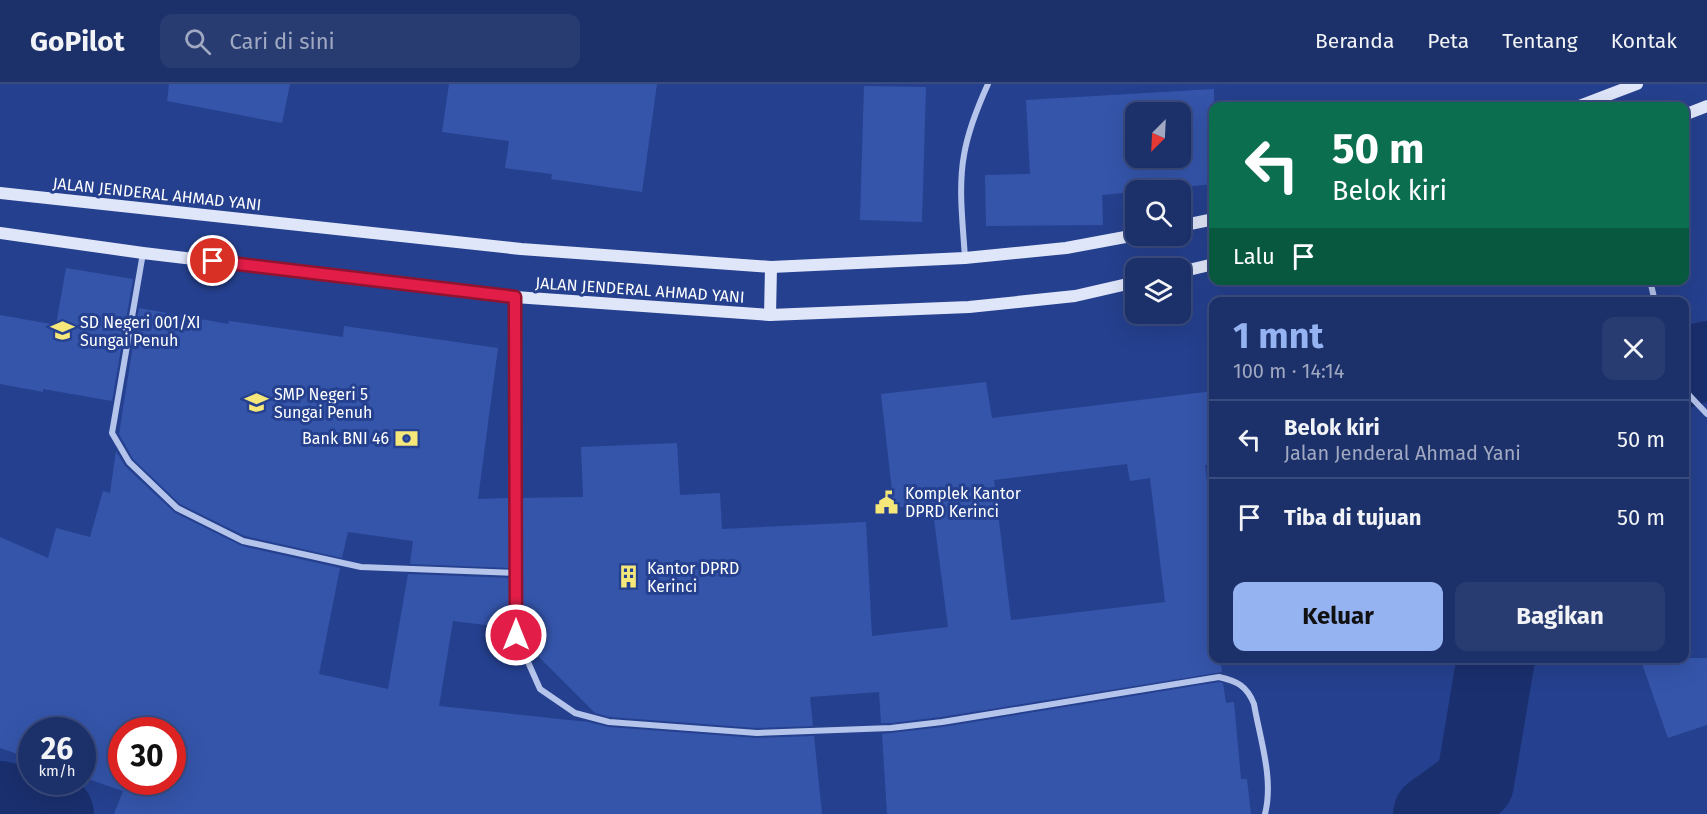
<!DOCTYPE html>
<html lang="id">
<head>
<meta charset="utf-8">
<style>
	body { margin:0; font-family:"Fira Sans",sans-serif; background:#293c72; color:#f1f3f6; height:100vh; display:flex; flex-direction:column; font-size:22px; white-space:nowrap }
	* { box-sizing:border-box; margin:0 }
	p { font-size:20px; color:#a0a9c1 }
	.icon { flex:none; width:33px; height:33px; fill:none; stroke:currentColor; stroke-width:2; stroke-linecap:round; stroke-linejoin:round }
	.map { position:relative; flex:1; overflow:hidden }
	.drawer { position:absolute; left:1209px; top:213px; width:480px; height:366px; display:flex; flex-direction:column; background:#1c306a; border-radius:12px; box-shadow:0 6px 24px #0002,0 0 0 2px #3a4b7e }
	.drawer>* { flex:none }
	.banner { position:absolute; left:1209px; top:18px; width:480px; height:183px; border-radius:12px; box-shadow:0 6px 24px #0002,0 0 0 2px #3a4b7e; background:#0b6e4f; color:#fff; overflow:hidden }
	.needle { width:39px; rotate:204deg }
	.controls { position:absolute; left:1125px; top:18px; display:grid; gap:12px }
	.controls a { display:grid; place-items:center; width:66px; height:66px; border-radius:12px; background:#1c306a; box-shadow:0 6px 24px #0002,0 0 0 2px #3a4b7e; font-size:30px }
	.speed { position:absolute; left:18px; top:633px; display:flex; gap:12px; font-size:30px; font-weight:700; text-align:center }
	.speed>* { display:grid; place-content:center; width:78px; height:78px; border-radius:50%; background:#1c306a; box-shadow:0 6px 24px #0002,0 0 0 2px #3a4b7e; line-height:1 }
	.speed small { font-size:15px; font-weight:400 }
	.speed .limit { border:9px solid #d22; background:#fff; color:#111 }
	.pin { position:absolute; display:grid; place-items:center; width:51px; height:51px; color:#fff; margin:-26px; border:3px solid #fff; border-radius:50%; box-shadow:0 2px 6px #0007 }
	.me { position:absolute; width:66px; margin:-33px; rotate:0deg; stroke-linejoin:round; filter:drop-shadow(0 0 4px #0008) }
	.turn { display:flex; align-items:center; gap:21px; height:126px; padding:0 24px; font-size:27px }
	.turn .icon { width:78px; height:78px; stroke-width:2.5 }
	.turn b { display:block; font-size:42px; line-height:51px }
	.then { display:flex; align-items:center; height:57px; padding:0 24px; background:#0003; gap:12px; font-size:22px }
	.round { display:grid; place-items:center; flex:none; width:63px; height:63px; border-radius:12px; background:#293c72 }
	.overview { display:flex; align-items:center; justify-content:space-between; height:102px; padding:0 24px }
	h1 { font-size:36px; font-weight:700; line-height:45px; color:#95b2f1 }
	.button { display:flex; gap:12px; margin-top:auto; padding:12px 24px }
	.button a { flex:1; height:69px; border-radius:12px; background:#95b2f1; color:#111; font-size:24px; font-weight:700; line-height:69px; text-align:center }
	.button a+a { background:#293c72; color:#f1f3f6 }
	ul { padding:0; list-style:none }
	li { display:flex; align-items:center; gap:18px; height:78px; padding:0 24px; border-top:2px solid #3a4b7e }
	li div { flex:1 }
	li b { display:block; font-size:22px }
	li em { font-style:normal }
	header { display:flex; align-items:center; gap:36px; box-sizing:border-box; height:84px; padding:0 30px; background:#1c306a; border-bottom:2px solid #3a4b7e }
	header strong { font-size:28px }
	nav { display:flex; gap:33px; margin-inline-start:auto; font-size:21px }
	.search { width:420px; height:54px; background:#293c72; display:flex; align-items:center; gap:15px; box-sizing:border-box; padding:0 21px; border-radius:12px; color:#a0a9c1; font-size:22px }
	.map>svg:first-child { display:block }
</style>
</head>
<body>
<header>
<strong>GoPilot</strong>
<div class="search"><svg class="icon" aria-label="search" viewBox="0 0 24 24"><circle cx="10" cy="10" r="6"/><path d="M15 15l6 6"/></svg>Cari di sini</div>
<nav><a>Beranda</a><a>Peta</a><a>Tentang</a><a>Kontak</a></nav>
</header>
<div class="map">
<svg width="1707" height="730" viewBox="0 0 1707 730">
	<rect width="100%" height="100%" fill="#25408e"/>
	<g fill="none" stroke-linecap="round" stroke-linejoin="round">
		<g stroke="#1a2f6e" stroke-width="78">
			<path d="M1684,285L1707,276"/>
			<path d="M0,716L55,730"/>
			<path d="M1432,730L1475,699L1496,574"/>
		</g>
	</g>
	<g fill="#3555ab" fill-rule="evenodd">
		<path d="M169,0H290L282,39L167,17Z"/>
		<path d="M449,0H657L642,108L551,95L552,90L505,84L509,57L442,48Z"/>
		<path d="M864,2L926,3L922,138L860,136Z"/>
		<path d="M1214,5V100L1102,111L1103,141L986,142L985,91L1030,90L1026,16ZM1136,28H1180V74H1136Z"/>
		<path d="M66,184L133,195L112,317L43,305V308L0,300V231L56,241Z"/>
		<path d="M139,224L228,240L229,237L343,253L344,242L498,264L478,415L510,414L511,484L410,480L413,457L348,448L342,474L245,452L180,420L133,375L119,350Z"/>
		<path d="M986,298L992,334L1214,307V380L1205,381L1214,453V574H1220L1222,588L941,633L891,639H881L879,608L810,613L813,642L757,644L610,633L595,629L538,572L537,547L521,545V414L583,413L581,363L677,359L680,411L720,409L722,445L866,438L872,552L948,543L932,420L894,424L881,310ZM1127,380L1130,397L1150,394L1165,518L1011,536L994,396Z"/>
		<path d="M116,367L125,382L175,429L242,462L340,484L319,590L388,605L408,490L511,494V544L453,537L439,622L588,638L608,643L757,654L814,652L822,730H114L123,707L82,693V646H32V675L0,664V453L48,474L56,444L90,453L103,407L110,409ZM122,646H172V698H122Z"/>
		<path d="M1640,574H1707V641L1668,654Z"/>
		<path d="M1219,598L1223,599L1226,619L1234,618L1241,695H1247L1251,730H887L882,650L943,643Z"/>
	</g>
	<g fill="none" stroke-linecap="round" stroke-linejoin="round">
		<g stroke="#b5c4eb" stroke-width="6">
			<path d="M143,169L112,349L129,378L177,424L243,457L361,483L516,489"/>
			<path d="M965,174C963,141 958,104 964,71C968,47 978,22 988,0"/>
			<path d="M1650,196L1655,218"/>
			<path d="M515,213L516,551L540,605L575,629L609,638L757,649L891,644L942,638L1219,593C1237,597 1247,602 1254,620C1260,655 1274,695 1265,730"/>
			<path d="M1684,300L1689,311L1707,330"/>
		</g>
		<g stroke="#e0e6f9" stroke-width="12">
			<path d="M1579,22L1637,0"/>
			<path d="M1684,31L1707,22"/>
			<path d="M0,109L521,165L771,183L965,174L1066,164L1136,151"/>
			<path d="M1180,142L1214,135"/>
			<path d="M0,149L143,169L515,213L770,231L969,223L1075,212L1136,198"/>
			<path d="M1180,188L1214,180"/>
			<path d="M770,231L771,183"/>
		</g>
	</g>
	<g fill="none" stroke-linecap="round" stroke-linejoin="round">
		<defs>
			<path id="route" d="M213,177L515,213L516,551"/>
		</defs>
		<use href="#route" stroke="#92132f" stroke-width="15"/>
		<use href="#route" stroke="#e11d48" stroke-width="10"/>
	</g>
	<defs>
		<symbol id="school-bare" viewBox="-9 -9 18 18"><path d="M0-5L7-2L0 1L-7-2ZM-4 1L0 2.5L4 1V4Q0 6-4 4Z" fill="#f5e779" stroke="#25408e" stroke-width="2.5" paint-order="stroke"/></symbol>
		<symbol id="bank-bare" viewBox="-9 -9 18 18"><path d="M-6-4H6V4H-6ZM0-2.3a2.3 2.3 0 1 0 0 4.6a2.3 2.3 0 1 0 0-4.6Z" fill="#f5e779" stroke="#25408e" stroke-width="2.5" paint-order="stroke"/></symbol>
		<symbol id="civic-bare" viewBox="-9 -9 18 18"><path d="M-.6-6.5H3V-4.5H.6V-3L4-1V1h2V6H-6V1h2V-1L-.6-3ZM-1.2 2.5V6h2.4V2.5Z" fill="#f5e779" stroke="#25408e" stroke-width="2.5" paint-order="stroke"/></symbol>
		<symbol id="building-bare" viewBox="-9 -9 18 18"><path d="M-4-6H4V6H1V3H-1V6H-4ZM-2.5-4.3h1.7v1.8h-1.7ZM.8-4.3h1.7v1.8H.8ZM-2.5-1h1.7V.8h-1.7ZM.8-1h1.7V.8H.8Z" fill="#f5e779" stroke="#25408e" stroke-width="2.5" paint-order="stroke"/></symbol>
	</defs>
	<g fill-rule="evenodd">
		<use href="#school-bare" x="46" y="230" width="33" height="33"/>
		<use href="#school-bare" x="240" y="302" width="33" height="33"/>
		<use href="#bank-bare" x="390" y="338" width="33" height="33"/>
		<use href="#civic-bare" x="870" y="402" width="33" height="33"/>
		<use href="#building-bare" x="612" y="476" width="33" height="33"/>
	</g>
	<g text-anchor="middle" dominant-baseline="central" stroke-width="6" stroke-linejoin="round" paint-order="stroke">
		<g font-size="16" fill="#fff" stroke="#25408e">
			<text transform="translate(157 110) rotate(6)">JALAN JENDERAL AHMAD YANI</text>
			<text transform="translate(640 206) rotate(4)">JALAN JENDERAL AHMAD YANI</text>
		</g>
		<g font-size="16" fill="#fff" stroke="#25408e" text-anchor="start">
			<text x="80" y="238">SD Negeri 001/XI<tspan x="80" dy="18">Sungai Penuh</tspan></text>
			<text x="274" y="310">SMP Negeri 5<tspan x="274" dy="18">Sungai Penuh</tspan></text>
			<text x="389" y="354" text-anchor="end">Bank BNI 46</text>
			<text x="905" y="409">Komplek Kantor<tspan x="905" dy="18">DPRD Kerinci</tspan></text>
			<text x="647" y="484">Kantor DPRD<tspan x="647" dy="18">Kerinci</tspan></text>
		</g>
	</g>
</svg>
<div class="controls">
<a><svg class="needle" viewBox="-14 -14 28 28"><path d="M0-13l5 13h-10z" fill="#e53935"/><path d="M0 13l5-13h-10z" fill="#a0a9c1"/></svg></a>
<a><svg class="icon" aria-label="search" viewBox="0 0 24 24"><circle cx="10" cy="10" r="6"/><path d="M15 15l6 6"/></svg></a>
<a><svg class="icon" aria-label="layers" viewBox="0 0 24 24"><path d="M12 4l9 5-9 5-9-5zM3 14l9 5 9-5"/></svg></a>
</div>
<div class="speed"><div>26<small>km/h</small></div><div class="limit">30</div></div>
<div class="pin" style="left:213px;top:177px;background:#d93025"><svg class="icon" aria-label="arrive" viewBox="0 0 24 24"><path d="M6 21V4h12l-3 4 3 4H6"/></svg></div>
<svg class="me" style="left:516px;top:551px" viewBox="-20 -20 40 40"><circle r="17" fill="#e11d48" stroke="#fff" stroke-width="3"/><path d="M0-11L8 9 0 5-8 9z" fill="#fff"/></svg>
<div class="banner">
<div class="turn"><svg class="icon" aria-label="left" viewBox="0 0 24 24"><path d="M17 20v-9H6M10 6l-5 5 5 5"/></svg><div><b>50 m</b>Belok kiri</div></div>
<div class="then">Lalu<svg class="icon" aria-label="arrive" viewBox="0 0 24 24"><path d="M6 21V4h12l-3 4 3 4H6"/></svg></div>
</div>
<section class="drawer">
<div class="overview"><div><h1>1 mnt</h1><p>100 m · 14:14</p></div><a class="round"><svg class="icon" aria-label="close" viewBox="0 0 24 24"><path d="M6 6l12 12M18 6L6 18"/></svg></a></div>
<ul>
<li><svg class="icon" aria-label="left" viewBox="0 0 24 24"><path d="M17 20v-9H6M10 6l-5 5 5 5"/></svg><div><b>Belok kiri</b><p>Jalan Jenderal Ahmad Yani</p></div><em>50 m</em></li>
<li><svg class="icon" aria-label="arrive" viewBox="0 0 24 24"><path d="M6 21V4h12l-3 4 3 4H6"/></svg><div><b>Tiba di tujuan</b></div><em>50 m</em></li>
</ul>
<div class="button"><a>Keluar</a><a>Bagikan</a></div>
</section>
</div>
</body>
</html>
